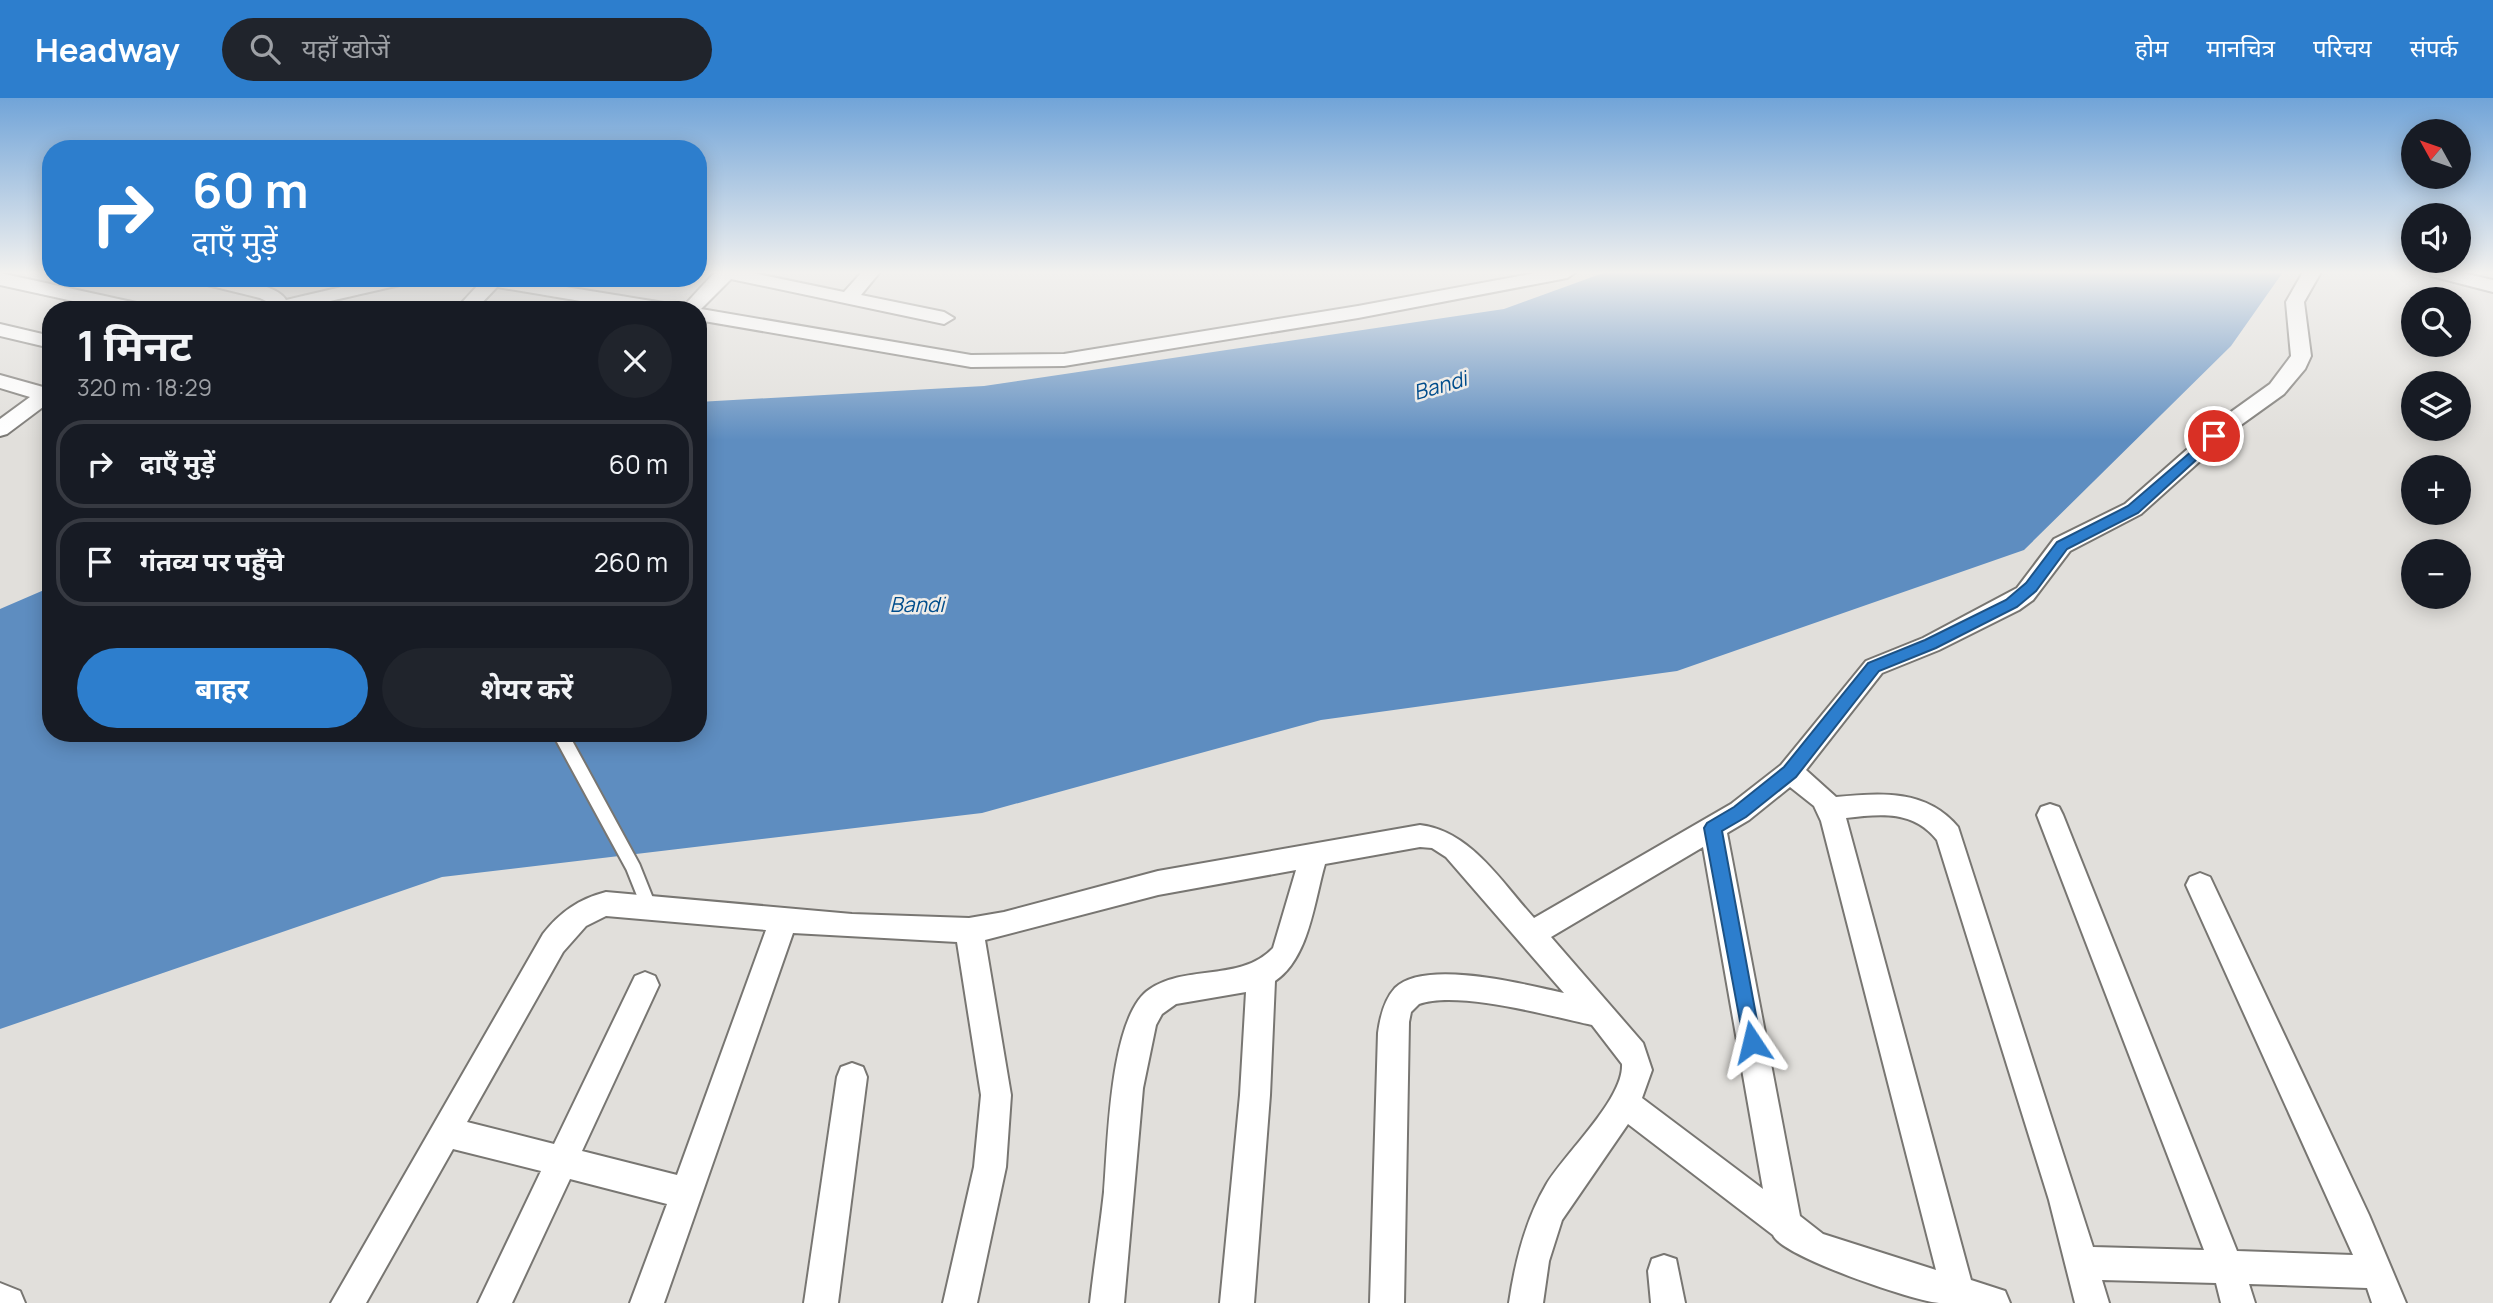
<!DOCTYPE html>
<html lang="hi">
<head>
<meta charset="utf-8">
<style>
	body { margin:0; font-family:Manrope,"Noto Sans Devanagari",sans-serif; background:#20242c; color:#f1f3f6; height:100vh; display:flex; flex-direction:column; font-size:26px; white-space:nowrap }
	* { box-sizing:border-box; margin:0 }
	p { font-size:23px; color:#9ea1a6 }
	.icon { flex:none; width:38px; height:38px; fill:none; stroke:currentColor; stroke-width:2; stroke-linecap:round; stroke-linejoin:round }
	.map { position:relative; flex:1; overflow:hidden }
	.panel { position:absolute; left:42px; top:203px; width:665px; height:441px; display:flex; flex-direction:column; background:#171b24; border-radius:28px; box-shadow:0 4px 18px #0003 }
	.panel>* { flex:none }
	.top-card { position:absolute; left:42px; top:42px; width:665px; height:147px; border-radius:28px; box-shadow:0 4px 18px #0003; background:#2d7ecd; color:#fff; overflow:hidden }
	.needle { width:46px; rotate:310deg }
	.fabs { position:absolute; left:2401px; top:21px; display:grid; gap:14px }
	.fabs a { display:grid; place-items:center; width:70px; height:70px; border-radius:50%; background:#171b24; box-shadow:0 4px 18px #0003; font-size:35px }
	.pin { position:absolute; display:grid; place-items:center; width:60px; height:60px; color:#fff; margin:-30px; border:4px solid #fff; border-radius:50%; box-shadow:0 2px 7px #0007 }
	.me { position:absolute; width:77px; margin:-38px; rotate:350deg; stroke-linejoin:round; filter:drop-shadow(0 0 5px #0008) }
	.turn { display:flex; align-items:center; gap:24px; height:147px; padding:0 35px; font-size:32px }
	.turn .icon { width:91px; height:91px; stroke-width:2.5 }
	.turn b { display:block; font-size:49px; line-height:60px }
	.round { display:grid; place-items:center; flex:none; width:74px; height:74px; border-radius:37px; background:#20242c }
	.summary { display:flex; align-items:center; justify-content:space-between; height:119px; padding:0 35px }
	h1 { font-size:42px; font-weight:700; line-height:52px }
	.button { display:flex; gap:14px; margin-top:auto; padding:14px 35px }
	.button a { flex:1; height:80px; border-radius:42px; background:#2d7ecd; color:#fff; font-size:28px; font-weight:700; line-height:80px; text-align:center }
	.button a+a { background:#20242c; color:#f1f3f6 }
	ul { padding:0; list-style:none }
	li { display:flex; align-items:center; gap:21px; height:88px; margin:0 14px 10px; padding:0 21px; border:4px solid #363941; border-radius:28px }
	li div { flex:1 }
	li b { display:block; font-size:26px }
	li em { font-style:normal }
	header { display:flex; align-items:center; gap:42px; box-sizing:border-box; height:98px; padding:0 35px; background:#2d7ecd; color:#fff }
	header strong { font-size:33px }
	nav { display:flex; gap:38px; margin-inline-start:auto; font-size:24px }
	.search { width:490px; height:63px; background:#20242c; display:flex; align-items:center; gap:18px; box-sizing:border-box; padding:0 24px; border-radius:38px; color:#9ea1a6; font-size:26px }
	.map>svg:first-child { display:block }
</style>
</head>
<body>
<header>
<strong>Headway</strong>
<div class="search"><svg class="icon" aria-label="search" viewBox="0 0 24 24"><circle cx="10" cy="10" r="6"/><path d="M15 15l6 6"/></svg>यहाँ खोजें</div>
<nav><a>होम</a><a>मानचित्र</a><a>परिचय</a><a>संपर्क</a></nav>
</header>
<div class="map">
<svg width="2493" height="1205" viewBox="0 0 2493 1205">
	<rect width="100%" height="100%" fill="#e1dfdb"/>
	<path fill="#5e8dc0" d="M1606,174H2283L2231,248L2024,452L1677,573L1321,622L982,715L442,779L0,931V511L51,489V635H698V304L984,288L1504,211Z"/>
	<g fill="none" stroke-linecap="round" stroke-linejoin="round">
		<defs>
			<path id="service" d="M560,635L633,769L649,809"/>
			<g id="minor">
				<path d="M715,174H748L844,194L862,174H880L861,197L944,214L954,220L944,226L731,181L701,211L971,257L1064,256L1358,208L1541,174H1576L1567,180L1358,220L1064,268L971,269L698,222V212H680Z"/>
				<path d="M2303,174H2321L2304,204L2311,258L2305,271L2284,296L2238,329L2141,416L2070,453L2033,502L2019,512L1939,552L1882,575L1806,672L1836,699C1882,695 1926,691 1958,729L2093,1149L2204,1152L2037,717L2041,709L2050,706L2059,709L2063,717L2237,1153L2353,1157L2186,787L2190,779L2200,775L2210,779L2369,1117L2406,1205H2372L2367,1190L2249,1186L2255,1205H2221L2216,1185L2102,1182L2109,1205H2075L2049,1102L1937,742C1913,712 1881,716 1846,720L1971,1182L2005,1193L2010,1205C1986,1205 1963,1205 1939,1205C1913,1203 1781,1158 1773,1137L1628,1026L1562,1122L1549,1163L1543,1205H1509C1515,1164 1525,1123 1546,1087C1565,1055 1624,1001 1622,966L1592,927C1550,918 1458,892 1419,906L1411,914L1409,924L1404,1205H1370L1378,935C1380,920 1384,902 1395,890C1425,860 1527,887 1564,895L1446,759L1432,750L1420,749L1325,766C1314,804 1309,860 1275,883L1270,997L1254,1205H1220L1240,997L1246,894L1176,906L1162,916L1156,927L1143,990L1124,1205H1090C1094,1168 1100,1131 1104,1094C1108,1048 1109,917 1150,891C1188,866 1241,884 1273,850L1296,772L1158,797L985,842L1011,997L1006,1069L977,1205H943L974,1069L981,997L957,844L793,835L664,1205H630L667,1106L570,1081L512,1205H478L541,1073L453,1051L366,1205H331L543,836C560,814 579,801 606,794L852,816L969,820L1004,814L1158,773L1420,727C1471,733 1502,785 1534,820L1731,706L1781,667L1866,563L1923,540L2017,490L2054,441L2125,406L2224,319L2270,286L2291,258L2286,204ZM1790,689L1814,708L1821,723L1936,1172L1823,1136L1800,1118L1727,735L1749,722ZM1703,749L1763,1091L1642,1000L1652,972L1643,945L1551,839ZM606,818L766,832L677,1077L582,1053L659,887L655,878L645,874L635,878L554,1046L467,1024L563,854L586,828Z"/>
				<path d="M2429,174H2458L2493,182V194L2431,178Z"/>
				<path d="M0,175L141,206L150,212H114L0,187Z"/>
				<path d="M193,180C215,180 274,182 286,202L380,180H415L413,184L291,212H256L270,205L260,200L195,184Z"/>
				<path d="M467,180H511L670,206L679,212H634L497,189L475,212H455L479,186Z"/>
				<path d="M0,226L51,238V250L0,238Z"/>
				<path d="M0,277L43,289L51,287V303L7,336L0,338V321L30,299L0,290Z"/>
				<path d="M852,965L863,969L867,979L838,1205H804L837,979L841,969Z"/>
				<path d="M1664,1157L1676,1161L1685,1205H1651L1648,1173L1652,1161Z"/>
				<path d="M0,1185L20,1193L25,1205H0Z"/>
			</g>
		</defs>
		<use href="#service" stroke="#787672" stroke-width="18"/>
		<use href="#minor" stroke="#787672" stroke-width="4"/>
		<use href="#service" stroke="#fff" stroke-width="14"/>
		<use href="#minor" fill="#fff" fill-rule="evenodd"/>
	</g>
	<linearGradient id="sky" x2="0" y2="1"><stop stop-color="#71a4d8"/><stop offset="0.51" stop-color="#f2f1ef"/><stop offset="1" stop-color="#f2f1ef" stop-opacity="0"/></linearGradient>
	<rect width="2493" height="342" fill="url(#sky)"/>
	<path fill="#2d7ecd" stroke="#1d5285" stroke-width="2" d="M2214,334L2221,338L2219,341L2138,415L2067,451L2036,493L2017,509L1936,550L1879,573L1796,679L1746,719L1722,733L1761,944L1759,950L1752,953L1745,950L1704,730L1707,725L1734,709L1784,669L1868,565L1925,542L2006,502L2026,485L2057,444L2128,408Z"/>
	<g text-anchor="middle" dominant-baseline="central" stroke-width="5" stroke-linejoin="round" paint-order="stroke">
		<g font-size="21" font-style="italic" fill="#004d8c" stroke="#efece8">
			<text transform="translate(1440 287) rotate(-16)">Bandi</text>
			<text x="917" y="506">Bandi</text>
		</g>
	</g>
</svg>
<div class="fabs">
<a><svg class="needle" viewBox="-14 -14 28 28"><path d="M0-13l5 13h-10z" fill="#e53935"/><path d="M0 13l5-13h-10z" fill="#9ea1a6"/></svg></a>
<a><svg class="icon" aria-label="sound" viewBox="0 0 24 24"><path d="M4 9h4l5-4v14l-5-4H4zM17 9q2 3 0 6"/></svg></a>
<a><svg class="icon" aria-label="search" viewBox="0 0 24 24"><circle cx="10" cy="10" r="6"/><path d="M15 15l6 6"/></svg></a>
<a><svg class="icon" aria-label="layers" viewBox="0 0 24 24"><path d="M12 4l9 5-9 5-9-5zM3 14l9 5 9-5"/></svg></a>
<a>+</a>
<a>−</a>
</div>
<div class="pin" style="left:2214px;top:338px;background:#d93025"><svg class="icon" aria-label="arrive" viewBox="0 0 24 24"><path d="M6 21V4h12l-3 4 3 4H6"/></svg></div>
<svg class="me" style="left:1752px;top:944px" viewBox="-20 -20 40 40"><path d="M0-17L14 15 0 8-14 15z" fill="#2d7ecd" stroke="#fff" stroke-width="4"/></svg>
<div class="top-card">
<div class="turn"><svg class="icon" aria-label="right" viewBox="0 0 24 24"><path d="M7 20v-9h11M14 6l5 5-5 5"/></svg><div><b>60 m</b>दाएँ मुड़ें</div></div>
</div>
<section class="panel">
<div class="summary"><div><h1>1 मिनट</h1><p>320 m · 18:29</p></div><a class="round"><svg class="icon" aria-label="close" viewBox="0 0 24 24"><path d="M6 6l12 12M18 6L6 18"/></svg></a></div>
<ul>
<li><svg class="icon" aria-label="right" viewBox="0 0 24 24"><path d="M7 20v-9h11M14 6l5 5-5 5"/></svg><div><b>दाएँ मुड़ें</b></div><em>60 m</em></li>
<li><svg class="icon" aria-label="arrive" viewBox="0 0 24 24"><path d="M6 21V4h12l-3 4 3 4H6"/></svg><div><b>गंतव्य पर पहुँचे</b></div><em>260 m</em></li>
</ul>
<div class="button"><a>बाहर</a><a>शेयर करें</a></div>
</section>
</div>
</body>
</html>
